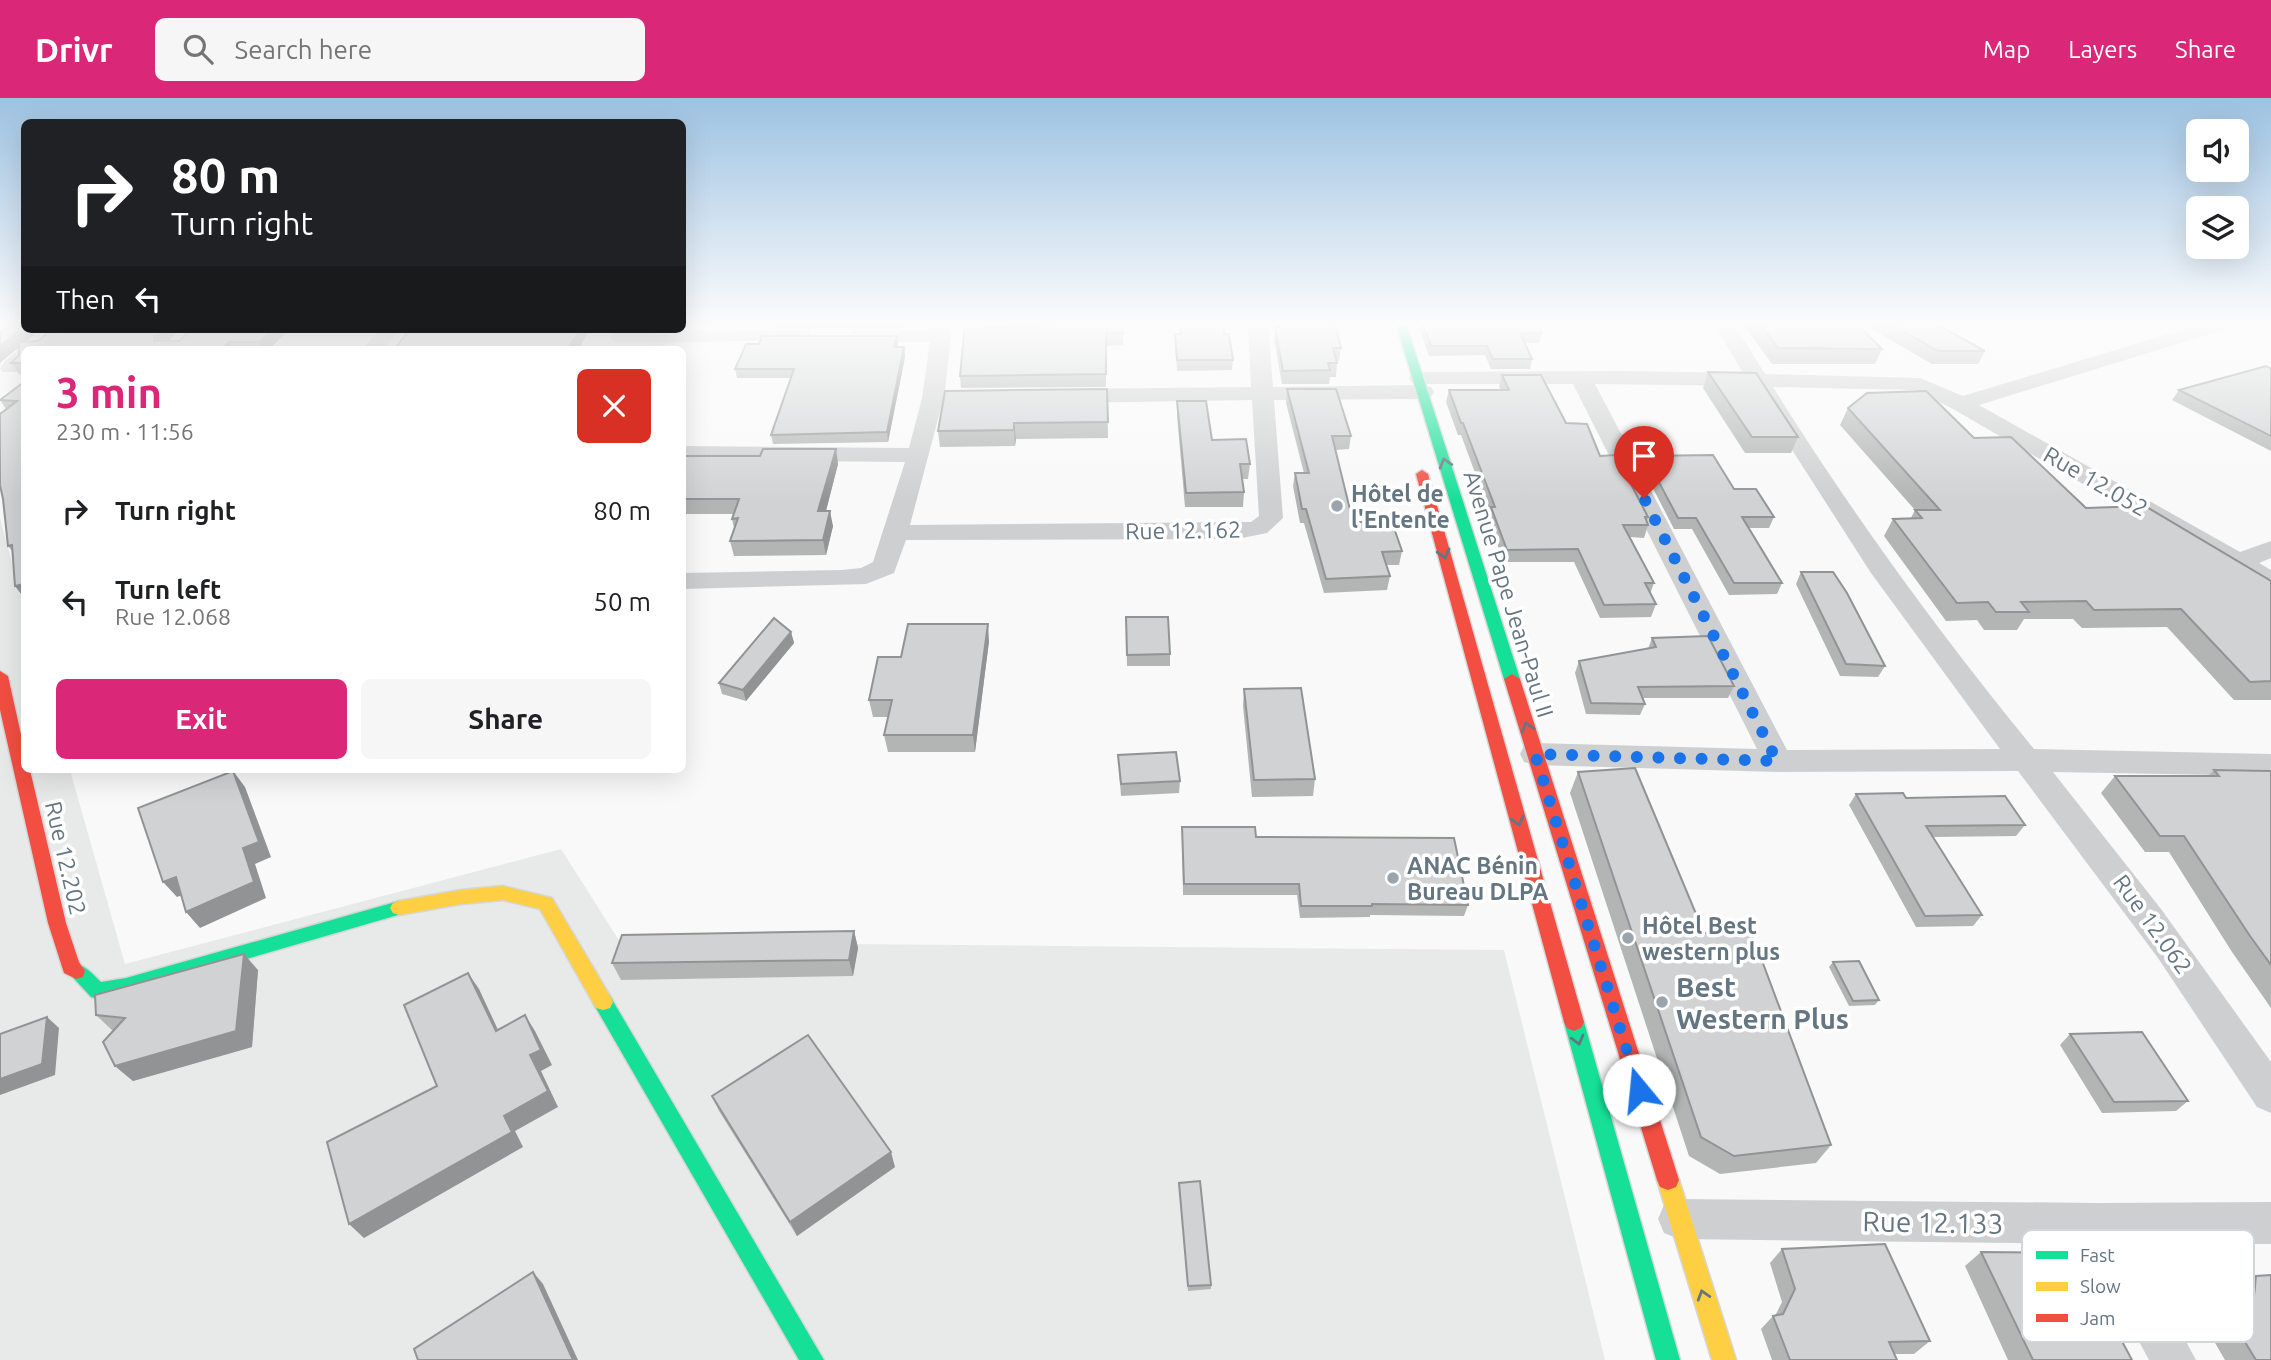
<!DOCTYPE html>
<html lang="en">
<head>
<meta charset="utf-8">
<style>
	body { margin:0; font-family:Ubuntu,sans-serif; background:#f6f6f6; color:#202124; height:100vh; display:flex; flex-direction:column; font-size:26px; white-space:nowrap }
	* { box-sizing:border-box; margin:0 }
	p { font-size:23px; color:#757577 }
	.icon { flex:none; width:38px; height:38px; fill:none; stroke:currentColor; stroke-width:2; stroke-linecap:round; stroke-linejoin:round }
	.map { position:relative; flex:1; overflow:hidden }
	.sheet { position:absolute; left:21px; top:248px; width:665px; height:427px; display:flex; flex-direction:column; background:#fff; border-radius:10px; box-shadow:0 7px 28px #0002 }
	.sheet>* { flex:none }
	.banner { position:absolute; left:21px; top:21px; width:665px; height:214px; border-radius:10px; box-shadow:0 7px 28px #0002; background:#202124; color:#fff; overflow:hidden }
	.fabs { position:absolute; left:2186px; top:21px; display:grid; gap:14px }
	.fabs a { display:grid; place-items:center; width:63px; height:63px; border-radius:10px; background:#fff; box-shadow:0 7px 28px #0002; font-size:35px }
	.pin { position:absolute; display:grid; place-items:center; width:60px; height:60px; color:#fff; margin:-72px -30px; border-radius:50% 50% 50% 0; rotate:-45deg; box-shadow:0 0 7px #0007 }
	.pin .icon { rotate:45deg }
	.me { position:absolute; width:77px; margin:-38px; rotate:343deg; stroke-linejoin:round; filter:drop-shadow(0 0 5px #0008) }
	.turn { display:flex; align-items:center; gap:24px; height:147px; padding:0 35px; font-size:32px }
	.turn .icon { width:91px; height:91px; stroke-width:2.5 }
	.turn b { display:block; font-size:49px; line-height:60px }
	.then { display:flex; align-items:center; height:66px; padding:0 35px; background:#0003; gap:14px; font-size:26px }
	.round { display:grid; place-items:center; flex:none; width:74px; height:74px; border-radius:10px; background:#f6f6f6 }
	.headline { display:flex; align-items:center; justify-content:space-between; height:119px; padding:0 35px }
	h1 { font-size:42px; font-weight:700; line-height:52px; color:#db2777 }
	.cta { display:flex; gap:14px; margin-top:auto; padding:14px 35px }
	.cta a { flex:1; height:80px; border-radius:10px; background:#db2777; color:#fff; font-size:28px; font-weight:700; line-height:80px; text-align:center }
	.cta a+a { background:#f6f6f6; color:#202124 }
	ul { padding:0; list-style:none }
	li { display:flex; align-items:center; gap:21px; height:91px; padding:0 35px }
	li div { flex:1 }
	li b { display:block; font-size:26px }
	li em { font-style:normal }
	header { display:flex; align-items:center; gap:42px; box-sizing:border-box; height:98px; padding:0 35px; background:#db2777; color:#fff }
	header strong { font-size:33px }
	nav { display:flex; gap:38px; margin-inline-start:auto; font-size:24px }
	.search { width:490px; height:63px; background:#f6f6f6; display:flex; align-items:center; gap:18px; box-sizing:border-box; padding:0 24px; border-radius:10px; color:#757577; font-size:26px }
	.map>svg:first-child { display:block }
</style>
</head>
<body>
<header>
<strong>Drivr</strong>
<div class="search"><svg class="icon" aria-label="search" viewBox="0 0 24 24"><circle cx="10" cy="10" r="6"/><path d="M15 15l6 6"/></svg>Search here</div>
<nav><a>Map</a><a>Layers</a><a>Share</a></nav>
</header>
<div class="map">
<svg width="2271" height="1262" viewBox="0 0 2271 1262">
	<rect width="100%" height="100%" fill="#f9f9f9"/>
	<path fill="#e8e9e9" d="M0,420L24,509V672H70L125,866L561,751L620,844L1504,852L1605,1262H0Z"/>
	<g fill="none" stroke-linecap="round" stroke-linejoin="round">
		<defs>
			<g id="fast">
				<path d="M1396,226H1406L1520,581L1517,585L1512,586L1504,581Z"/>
				<path d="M399,803L405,805L408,810L405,815L126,896L98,901L91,899L67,873L69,867C83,863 92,876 101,884L126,880Z"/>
				<path d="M603,896L610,898L824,1262H799L596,910L593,904L596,898Z"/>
				<path d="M1574,915L1581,918L1584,924L1680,1262H1656L1564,924L1567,918Z"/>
			</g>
			<g id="slow">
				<path d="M503,788L552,800L610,898L613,904L610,910L603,912L596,910L540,811L503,802L461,806L399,817L393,815L390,810L393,805L399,803L461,792Z"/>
				<path d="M1668,1072L1676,1075L1679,1082L1736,1262H1712L1657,1082L1660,1075Z"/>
			</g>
			<g id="jam">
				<path d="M1422,372L1428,376L1584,924L1581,930L1574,933L1567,930L1564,924L1416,376Z"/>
				<path d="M0,573L8,578L24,650V672H30L66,825L79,864L85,873L83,879L76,881L64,875L48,825L0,612Z"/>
				<path d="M1512,576L1520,581L1679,1082L1676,1089L1668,1092L1660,1089L1657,1082L1504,581Z"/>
			</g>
		</defs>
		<use href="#fast" stroke="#d5d6d7" stroke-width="3"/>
		<use href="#slow" stroke="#d5d6d7" stroke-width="3"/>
		<use href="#jam" stroke="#d5d6d7" stroke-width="3"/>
		<g fill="#cecfd0" fill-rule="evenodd">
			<path d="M932,226H952L945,293L993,294L996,299L993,304L942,306L910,427L1251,424L1259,418L1252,302L1066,305L1058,303L1055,298L1058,293L1066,291L1251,289L1248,226H1268L1273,289L1423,287L1431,289L1434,294L1431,299L1423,301L1274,302L1283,420L1267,435L1237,441L906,442L894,475L866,486L682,491V475L842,472L861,470L873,464L905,364L682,362V348L909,350L922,300L930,244H859L852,242L849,238L852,234L859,232H931Z"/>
			<path d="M1714,226H1734L1765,276L1920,280L1963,298L2201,226H2232L2229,230L1979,307L2240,454L2271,443V460L2259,465L2271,472V491L2262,489L1953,311L1916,292L1773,289C1852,416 1940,536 2034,651L2271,656V678L2053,674L2161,811L2271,964V1015L2257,1009L2158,860L2018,673L1778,674L1535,667L1524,664L1520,656L1524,648L1535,645L1757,651L1573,286H1420L1412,285L1409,280L1412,275L1420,274L1621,273L1743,275ZM1595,286L1751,288L1871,475L2000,651L1787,652Z"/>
			<path d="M380,231H401L383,252H362Z"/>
			<path d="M802,232L809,234L812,238L809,242L620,245L613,243L610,239L613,235L620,233Z"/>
			<path d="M25,252L24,268L17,274H3L0,271C4,261 15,253 25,252Z"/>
			<path d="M1679,1101L2098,1105L2271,1104V1146H2133L2196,1262H2149L2086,1146L1679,1141L1664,1135L1658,1121L1664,1107Z"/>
		</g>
		<use href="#fast" fill="#16e098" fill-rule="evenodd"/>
		<use href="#slow" fill="#ffcf43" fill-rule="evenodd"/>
		<use href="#jam" fill="#f24e42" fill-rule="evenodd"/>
	</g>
	<g fill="#b3b5b5">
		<path d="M770,226H904L903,230L771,231Z"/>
		<path d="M992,226L991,229L1123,235V247L1106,248V289L961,290L960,278Z"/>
		<path d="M1276,226H1335L1341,250L1339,263H1337L1336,279H1330L1329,286H1282L1274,242L1275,229H1277Z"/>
		<path d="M1418,226H1537L1542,235L1539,245H1525L1532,261L1530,271H1491L1485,257L1429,258Z"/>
		<path d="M1743,226H1857L1882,251L1875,266H1772Z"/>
		<path d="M1863,226H1936L1985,253L1978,266H1932Z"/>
		<path d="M24,231H41L26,244L38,243L52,231H181L168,243H179L192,231H290L268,252H24V276H19L11,265L19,257V249L1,264Z"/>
		<path d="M1175,236H1224L1233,262L1232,272L1177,273Z"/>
		<path d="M897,238L898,249H904L905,259L888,344L773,346L771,337L791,280H737L735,271L759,246Z"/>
		<path d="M2271,271V353L2172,302L2179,292Z"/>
		<path d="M1708,274L1798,339L1791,355H1745L1703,290Z"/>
		<path d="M1502,277L1566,325L1600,358L1648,419L1647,423L1648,427L1644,440L1630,439L1654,485L1650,496L1656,506L1651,519L1600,520L1574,464H1504L1488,421L1490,415L1461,337H1458L1446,304L1449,292H1501L1499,289Z"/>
		<path d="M24,284L12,453L8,448L6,311L0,302Z"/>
		<path d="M1107,291L1108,340L1016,341L1015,348L940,349L938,333Z"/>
		<path d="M1287,291L1351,338L1349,351L1335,352L1353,424L1374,431L1402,453L1399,467H1386L1390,478L1387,492L1324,495L1304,425H1300L1293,388L1295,375H1304L1286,305Z"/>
		<path d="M1177,303L1212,342L1250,366L1248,381H1242L1244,394L1243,409H1185L1177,318Z"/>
		<path d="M1848,310L1974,340L2086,410L2271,483V602H2234L2167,529L2082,530L2073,521H2024L2017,532H1984L1977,522L1946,523L1884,438L1893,421L1911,420L1915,412L1840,327Z"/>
		<path d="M836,351L838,366L826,413L833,428L826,457L734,458L730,443L734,430L732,421L733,416H682V358H760Z"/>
		<path d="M1645,358L1734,391L1774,419L1769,430H1748L1782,485L1777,496L1729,497L1692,431H1674L1642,369Z"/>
		<path d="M1801,474L1885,568L1878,579L1840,578L1796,486Z"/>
		<path d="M1126,519L1170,556V568H1127Z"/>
		<path d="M791,534L794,545L746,603L722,596L719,585Z"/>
		<path d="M1652,540L1734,588L1728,600H1643L1645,606L1640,617L1586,616L1575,575L1579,563L1648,551Z"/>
		<path d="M989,543L975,654H888L884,637L888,619H873L869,602L901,559Z"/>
		<path d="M1244,591L1315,681L1313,698L1252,699L1243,608Z"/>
		<path d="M1118,657L1180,683L1179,695L1121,698Z"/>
		<path d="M2214,672L2271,673V910L2232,854L2169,754H2145L2101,695L2115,678H2208Z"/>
		<path d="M1578,674L1704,835L1831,1047L1816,1065L1720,1076L1689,1058L1570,695Z"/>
		<path d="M1856,696L1906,700L2025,727L2016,738L1933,739L1982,817L1973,828L1916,829L1849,707Z"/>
		<path d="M1182,729L1256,739L1468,807L1464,818L1370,817V819L1300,820L1297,797H1183Z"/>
		<path d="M854,833L858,850L853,878L621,882L612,865Z"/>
		<path d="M1833,864L1879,902L1875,907L1849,908L1829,869Z"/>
		<path d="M258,872L252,949L133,983L115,968L113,933L96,917Z"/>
		<path d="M2070,936L2188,1003L2176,1013L2102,1015L2060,947Z"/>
		<path d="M712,998L895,1069L797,1138L719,1013Z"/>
		<path d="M1179,1085L1211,1187V1191L1188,1193Z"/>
		<path d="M1782,1151L1930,1243L1914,1256H1894L1897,1262H1772L1761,1231L1773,1218H1775L1782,1204L1770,1165Z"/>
		<path d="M1981,1154L2132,1262H2008L1965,1168Z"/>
		<path d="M2256,1178L2271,1262H2225L2201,1221L2223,1208H2232L2234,1191Z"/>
	</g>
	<g fill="#929394">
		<path d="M24,228V231H41L1,264L0,266V248Z"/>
		<path d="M163,231H181L160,250L154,243V239Z"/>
		<path d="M273,231H290L268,252H264L259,244Z"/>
		<path d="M580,231H590L578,252H567Z"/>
		<path d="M897,238L898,247L895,259L894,249Z"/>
		<path d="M229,244L234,252H222Z"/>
		<path d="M904,249L905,259L888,344L887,334Z"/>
		<path d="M1014,325L1016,341L1015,348L1014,332Z"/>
		<path d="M836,351L838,366L822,428L818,413Z"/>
		<path d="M830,413L833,428L826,457L823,442Z"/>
		<path d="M24,486V500L15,488Z"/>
		<path d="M988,526L989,543L975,654L973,637Z"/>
		<path d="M791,534L794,545L746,603L743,592Z"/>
		<path d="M233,673L245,689L271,759L255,766L266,800L200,830L186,814Z"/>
		<path d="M176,779L190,794L177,799L163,784Z"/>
		<path d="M854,833L858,850L853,878L849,862Z"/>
		<path d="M244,856L258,872L252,949L133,983L115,968Z"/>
		<path d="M468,875L479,891L506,949L496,933Z"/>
		<path d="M525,917L535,933L552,967L541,973L558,1009L515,1033L523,1049L364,1140L349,1126L504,1018L530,957Z"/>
		<path d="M47,919L59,930L55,977L0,997V981Z"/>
		<path d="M891,1054L895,1069L797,1138L790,1124Z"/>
		<path d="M533,1174L543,1186L578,1262H573Z"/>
	</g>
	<g fill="#d0d2d3" stroke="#929394" stroke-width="2">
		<path d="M12,226H24V228L0,248V235Z"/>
		<path d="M965,226H987L986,229L1053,227V226H1122L1123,235H1106V276L960,278Z"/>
		<path d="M1181,226H1224V236H1229L1233,262H1177L1175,236H1181Z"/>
		<path d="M1280,226H1335L1341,250H1333L1337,265H1328L1330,272L1283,273L1275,229H1280Z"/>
		<path d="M1423,226H1537L1542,235H1520L1532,261H1493L1487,248H1431Z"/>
		<path d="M1760,226H1857L1882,251L1778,250Z"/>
		<path d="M1891,226H1936L1985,253H1938Z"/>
		<path d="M52,231H163L154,239V243H179L192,231H273L259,244H229L222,252H24V265H11L19,257V244L38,243Z"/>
		<path d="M410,231H580L567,252H394Z"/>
		<path d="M762,238H897L894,249H904L887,334L771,337L794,271H735L746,246H759Z"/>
		<path d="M2266,268L2271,271V338L2179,292Z"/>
		<path d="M1708,274L1756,275L1798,339H1752Z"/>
		<path d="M1502,277H1541L1566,325L1587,326L1600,358L1616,357L1648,419H1645L1648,427H1623L1654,485H1645L1656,506L1604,507L1578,451L1507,452L1491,409H1495L1463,325H1461L1449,292H1509Z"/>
		<path d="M24,284V486L15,488L12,447L8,448L3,401L0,387V316L17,303L0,302Z"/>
		<path d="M1107,291L1108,324L1014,325V332L938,333L945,293Z"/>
		<path d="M1287,291H1336L1351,338H1332L1353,424H1371L1374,431L1394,430L1402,453L1382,454L1390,478L1326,481L1306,411H1302L1295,375H1309Z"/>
		<path d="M1926,293L1974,340L2011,339L2086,410L2145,408L2271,483V583L2250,584L2181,511L2094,512L2086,503L2021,504L2029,514H1996L1988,504L1957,505L1893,421L1922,420L1915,412H1940L1848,310L1867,295Z"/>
		<path d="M1177,303H1206L1212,342L1246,341L1250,366H1240L1244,394L1186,395Z"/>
		<path d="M763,351H836L818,413H830L823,442L730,443L738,420L732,421L739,401H682V358H760Z"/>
		<path d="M1713,357L1734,391H1756L1774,419H1742L1782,485H1734L1696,420H1678L1645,358Z"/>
		<path d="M1801,474H1833L1847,495L1885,568L1846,566Z"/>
		<path d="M1126,519H1168L1170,556L1127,557Z"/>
		<path d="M774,520L791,534L743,592L719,585Z"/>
		<path d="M908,526H988L973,637H884L892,602H869L878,559H901Z"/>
		<path d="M1708,538L1734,588L1638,589L1645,606L1591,605L1579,563L1656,549L1652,540Z"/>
		<path d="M1301,590L1315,681L1254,682L1244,591Z"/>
		<path d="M1176,654L1180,683L1121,686L1118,657Z"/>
		<path d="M1635,670L1704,835L1752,836L1831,1047L1734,1058L1701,1039L1578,674Z"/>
		<path d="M2214,672L2271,673V867L2250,838L2184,738H2160L2115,678H2219Z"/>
		<path d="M233,673L259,744L243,750L254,784L186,814L176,779L163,784L138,710Z"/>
		<path d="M1903,695L1906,700L2005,698L2025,727L1926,728L1982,817L1925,818L1856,696Z"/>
		<path d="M1182,729H1255L1256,739L1454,740L1468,807L1372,806V808H1301L1299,786H1184Z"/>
		<path d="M854,833L849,862L612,865L622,837Z"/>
		<path d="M244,856L236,933L115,968L103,944L125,920L96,917L95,897Z"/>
		<path d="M1859,863L1879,902L1853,903L1833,864Z"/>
		<path d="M468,875L496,933L525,917L541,952L530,957L548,993L504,1018L512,1034L349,1126L327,1044L437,988L404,907Z"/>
		<path d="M47,919L42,966L0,981V936Z"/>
		<path d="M2142,934L2188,1003L2114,1004L2070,936Z"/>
		<path d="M808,937L891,1054L790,1124L712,998Z"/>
		<path d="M1200,1083L1211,1187L1188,1188L1179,1085Z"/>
		<path d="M1885,1146L1930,1243L1889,1244L1897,1262H1790L1773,1218L1783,1216L1795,1191L1782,1151Z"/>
		<path d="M1981,1154L2075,1155L2132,1262H2033Z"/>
		<path d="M533,1174L573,1262H418L414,1251Z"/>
		<path d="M2271,1177V1262H2256L2223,1208L2253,1209L2256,1178Z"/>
	</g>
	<defs><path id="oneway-chevron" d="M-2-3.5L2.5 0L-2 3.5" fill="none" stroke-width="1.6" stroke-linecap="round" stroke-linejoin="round" transform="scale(1.75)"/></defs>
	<g stroke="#657683">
		<use href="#oneway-chevron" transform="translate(1445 365) rotate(-107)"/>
		<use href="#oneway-chevron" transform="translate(1444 456) rotate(75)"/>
		<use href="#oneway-chevron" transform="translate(1527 629) rotate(-107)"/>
		<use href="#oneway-chevron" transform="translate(1518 723) rotate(75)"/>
		<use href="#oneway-chevron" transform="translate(1578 942) rotate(75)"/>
		<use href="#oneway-chevron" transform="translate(1703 1197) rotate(-107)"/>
	</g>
	<linearGradient id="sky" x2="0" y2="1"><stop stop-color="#9dc2e2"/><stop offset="0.56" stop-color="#fcfcfc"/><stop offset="1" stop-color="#fcfcfc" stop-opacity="0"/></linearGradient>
	<rect width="2271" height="403" fill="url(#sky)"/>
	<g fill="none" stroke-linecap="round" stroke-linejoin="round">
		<path stroke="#1a73e8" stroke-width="12" stroke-dasharray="0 21.6" d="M1639,992L1535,656L1777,663L1644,400"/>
	</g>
	<g fill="#99a4ac" stroke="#fff" stroke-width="2.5">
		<circle cx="1337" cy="408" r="7"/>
		<circle cx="1393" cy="780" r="7"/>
		<circle cx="1628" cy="840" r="7"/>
		<circle cx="1662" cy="904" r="7"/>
	</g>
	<g text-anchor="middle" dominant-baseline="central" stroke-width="7" stroke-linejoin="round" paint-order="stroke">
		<g font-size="23" fill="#657683" stroke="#fff">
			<text transform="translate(2096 383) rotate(30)">Rue 12.052</text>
			<text transform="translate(1183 432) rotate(-1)">Rue 12.162</text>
			<text transform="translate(1509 496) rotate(73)">Avenue Pape Jean-Paul II</text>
			<text transform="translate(66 760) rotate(77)">Rue 12.202</text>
			<text transform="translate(2153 826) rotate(54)">Rue 12.062</text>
		</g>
		<g font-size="23" font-weight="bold" fill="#657683" stroke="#fff" text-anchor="start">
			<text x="1351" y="395">Hôtel de<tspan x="1351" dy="26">l'Entente</tspan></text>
			<text x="1407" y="767">ANAC Bénin<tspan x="1407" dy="26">Bureau DLPA</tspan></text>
			<text x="1642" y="827">Hôtel Best<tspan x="1642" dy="26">western plus</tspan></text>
		</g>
		<g font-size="28" font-weight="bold" fill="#657683" stroke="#fff" text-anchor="start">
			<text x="1676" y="888">Best<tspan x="1676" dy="32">Western Plus</tspan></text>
		</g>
		<g font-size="28" fill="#657683" stroke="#fff">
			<text transform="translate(1933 1124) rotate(1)">Rue 12.133</text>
		</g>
	</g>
	<rect x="2022" y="1132" width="232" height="112" rx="10" fill="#fff" stroke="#d1d6da" stroke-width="2"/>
	<rect x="2036" y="1153" width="32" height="8" fill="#16e098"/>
	<rect x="2036" y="1184" width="32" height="9" fill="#ffcf43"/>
	<rect x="2036" y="1216" width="32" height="8" fill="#f24e42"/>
	<g font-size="19" fill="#657683">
		<text x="2080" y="1164">Fast</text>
		<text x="2080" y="1195">Slow</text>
		<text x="2080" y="1227">Jam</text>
	</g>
</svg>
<div class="fabs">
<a><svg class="icon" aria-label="sound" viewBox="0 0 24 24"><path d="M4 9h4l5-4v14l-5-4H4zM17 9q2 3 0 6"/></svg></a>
<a><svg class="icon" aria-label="layers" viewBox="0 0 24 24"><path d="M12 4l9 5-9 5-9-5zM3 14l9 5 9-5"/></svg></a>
</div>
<div class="pin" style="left:1644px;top:400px;background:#d93025"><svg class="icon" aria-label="arrive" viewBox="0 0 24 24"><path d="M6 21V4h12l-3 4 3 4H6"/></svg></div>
<svg class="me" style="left:1639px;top:992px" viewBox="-20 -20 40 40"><circle r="19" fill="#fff"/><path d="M0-13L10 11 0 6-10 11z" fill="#1a73e8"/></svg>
<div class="banner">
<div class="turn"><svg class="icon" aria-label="right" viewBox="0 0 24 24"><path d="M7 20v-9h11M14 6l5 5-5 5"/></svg><div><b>80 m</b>Turn right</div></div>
<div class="then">Then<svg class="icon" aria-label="left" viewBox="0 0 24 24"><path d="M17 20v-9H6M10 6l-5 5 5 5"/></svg></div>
</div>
<section class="sheet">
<div class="headline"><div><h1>3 min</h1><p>230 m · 11:56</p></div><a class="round" style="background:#d93025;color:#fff"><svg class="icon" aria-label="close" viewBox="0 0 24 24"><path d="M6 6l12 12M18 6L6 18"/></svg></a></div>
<ul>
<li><svg class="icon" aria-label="right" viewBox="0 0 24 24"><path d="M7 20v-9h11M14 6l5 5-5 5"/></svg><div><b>Turn right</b></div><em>80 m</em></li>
<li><svg class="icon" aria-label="left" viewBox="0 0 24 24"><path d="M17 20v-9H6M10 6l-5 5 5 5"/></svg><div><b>Turn left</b><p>Rue 12.068</p></div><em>50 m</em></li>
</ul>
<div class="cta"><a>Exit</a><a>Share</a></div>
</section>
</div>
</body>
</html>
